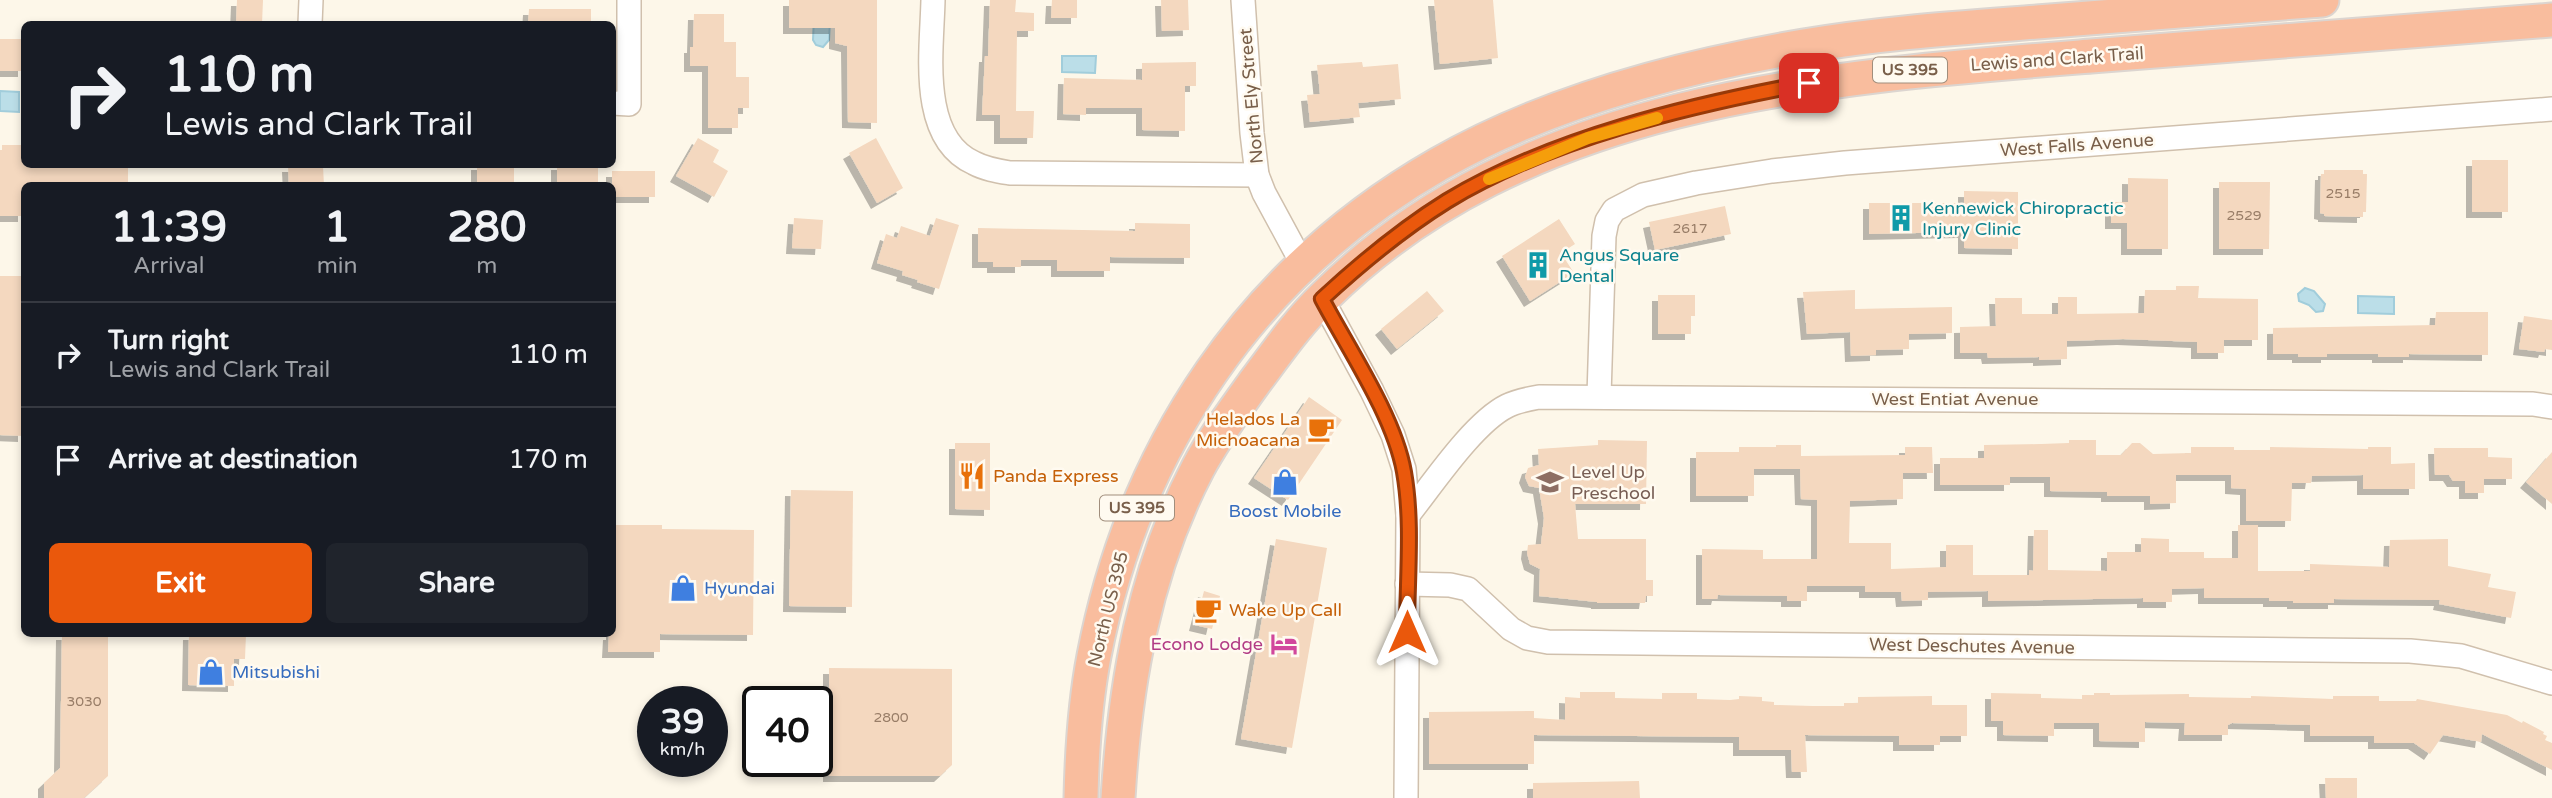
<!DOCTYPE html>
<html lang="en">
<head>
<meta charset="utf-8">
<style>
	body { margin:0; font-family:"Varela Round",sans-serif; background:#20242c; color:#f1f3f6; height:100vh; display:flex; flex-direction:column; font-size:26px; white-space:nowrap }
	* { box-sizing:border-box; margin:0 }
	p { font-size:23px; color:#9ea1a6 }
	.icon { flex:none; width:38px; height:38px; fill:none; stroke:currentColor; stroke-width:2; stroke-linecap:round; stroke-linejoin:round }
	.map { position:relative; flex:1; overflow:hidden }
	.panel { position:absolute; left:21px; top:182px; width:595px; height:455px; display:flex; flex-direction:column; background:#171b24; border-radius:10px; box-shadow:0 4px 10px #0003 }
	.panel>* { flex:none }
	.guide { position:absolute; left:21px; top:21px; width:595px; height:147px; border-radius:10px; box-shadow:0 4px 10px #0003; background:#171b24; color:#f1f3f6; overflow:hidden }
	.speed { position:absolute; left:637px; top:686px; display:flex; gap:14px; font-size:35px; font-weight:700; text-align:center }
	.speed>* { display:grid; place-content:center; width:91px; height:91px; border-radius:50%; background:#171b24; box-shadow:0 4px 10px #0003; line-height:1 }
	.speed small { font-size:18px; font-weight:400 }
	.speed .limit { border:4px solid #111; border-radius:10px; background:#fff; color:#111 }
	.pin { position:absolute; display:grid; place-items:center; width:60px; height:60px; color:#fff; margin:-30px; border-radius:14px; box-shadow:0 4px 10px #0006 }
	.me { position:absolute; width:77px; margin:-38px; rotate:0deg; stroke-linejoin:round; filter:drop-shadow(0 0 5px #0008) }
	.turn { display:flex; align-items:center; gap:24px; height:147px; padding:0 28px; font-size:32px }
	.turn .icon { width:91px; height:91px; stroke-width:2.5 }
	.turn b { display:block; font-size:49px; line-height:60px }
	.eta { display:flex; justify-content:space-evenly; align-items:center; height:119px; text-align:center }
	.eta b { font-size:42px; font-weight:800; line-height:49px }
	.cta { display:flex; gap:14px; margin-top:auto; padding:14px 28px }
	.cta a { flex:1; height:80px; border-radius:10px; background:#ea580c; color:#fff; font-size:28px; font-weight:800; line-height:80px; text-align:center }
	.cta a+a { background:#20242c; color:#f1f3f6 }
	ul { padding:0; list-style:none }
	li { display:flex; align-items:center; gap:21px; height:105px; padding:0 28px; border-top:2px solid #363941 }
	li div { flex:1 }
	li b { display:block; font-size:26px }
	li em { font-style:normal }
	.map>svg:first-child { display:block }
</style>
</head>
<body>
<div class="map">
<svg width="2552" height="798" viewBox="0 0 2552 798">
	<defs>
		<filter id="shadow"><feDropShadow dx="-6" dy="6" stdDeviation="0" flood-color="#0004"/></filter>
	</defs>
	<rect width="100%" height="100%" fill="#fdf7e9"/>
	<g fill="#bbdee8" stroke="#a1cddb" stroke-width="2">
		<path d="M814,17L830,20L829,40L823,47L816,45L813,40Z"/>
		<path d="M1062,56H1096L1095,73L1062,72Z"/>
		<path d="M0,91L19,92V112L0,111Z"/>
		<path d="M2305,288L2314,291L2325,304L2323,311L2316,312L2309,305L2299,301L2298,294Z"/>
		<path d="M2358,296L2394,297V314L2358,313Z"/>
	</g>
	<g fill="#f4d8bf" filter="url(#shadow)">
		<path d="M237,0H263L262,24H236Z"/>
		<path d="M789,0H877V123L848,122L847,46L835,43V28H789Z"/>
		<path d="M990,0H1016L1015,12L1034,13V31H1017L1016,111H1034L1033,138H1000V115H982L985,56H988Z"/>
		<path d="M1052,0H1077V18H1051Z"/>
		<path d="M1161,0H1188L1189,30L1162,31Z"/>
		<path d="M1434,0H1493L1498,58L1440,64Z"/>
		<path d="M529,9H591V24H528Z"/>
		<path d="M694,14H724V42H736V77H749V108H738V128H708V66H690V47H693Z"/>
		<rect x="0" y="39" width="24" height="32"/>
		<path d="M1196,62V86H1185V131L1142,130V108H1086V115L1063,114L1064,78L1142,80V63Z"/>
		<path d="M1362,62L1363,67L1398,64L1401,99L1358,103L1360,117L1310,122L1307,95L1320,94L1317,65Z"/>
		<path d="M698,138L719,150L713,162L728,171L714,197L676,176Z"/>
		<path d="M876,138L903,188L877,203L849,153Z"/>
		<path d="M2,145H24V164H128V186H24V216H0V150H2Z"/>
		<rect x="2472" y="160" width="36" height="52"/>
		<rect x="477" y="164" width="37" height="22"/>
		<rect x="557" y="164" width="41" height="22"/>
		<path d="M288,166H323L324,186H289Z"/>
		<path d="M2324,170H2363V174H2367L2366,212H2363V217L2324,216V214L2320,213L2321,174H2324Z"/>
		<rect x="612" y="171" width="43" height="26"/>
		<path d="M2128,178L2168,179V249H2127V223H2111V202H2128Z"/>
		<path d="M2219,182H2270L2269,249H2219Z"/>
		<path d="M1964,191L2018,192V249L1964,248V232L1869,234V203H1964Z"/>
		<path d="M1725,206L1731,234L1655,250L1649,222Z"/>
		<path d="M794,218L823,220L821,249L792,248Z"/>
		<path d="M936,218L959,225L939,289L917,282L918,280L902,275L903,271L877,263L886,234L897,238L901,226L930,236Z"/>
		<path d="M1559,219L1575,244L1561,253L1574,273L1530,301L1502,256Z"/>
		<path d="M1135,223L1190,224V258L1110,257V271H1057V260H1021V267H993V262H978V228L1135,231Z"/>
		<path d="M0,276H24V436L0,435Z"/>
		<path d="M2176,286H2199L2198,298L2258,299V340H2224V353H2197V342L2123,339L2067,341V359L2039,360V357L1988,358L1987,353H1960V327L1996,326L1995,298H2022V314H2058V297H2077V314L2144,313L2145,290H2176Z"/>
		<path d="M1855,290V309L1952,307V333L1909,334V349L1876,350V355L1851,356L1850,332L1807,334L1803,292Z"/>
		<path d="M1427,291L1444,311L1397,349L1381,329Z"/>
		<path d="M1658,295H1695V316H1691V334H1658Z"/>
		<path d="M2436,312H2488V355L2409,354V357H2378V354H2327V357H2298V354H2273V328L2435,325Z"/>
		<path d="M2524,316L2552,320V350L2545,349L2544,352L2519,349Z"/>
		<path d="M1309,397L1342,420L1288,500L1254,478Z"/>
		<path d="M1598,440L1647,441L1646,504H1575L1578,539H1646V580H1653V596H1646L1645,603H1597V602L1539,596L1540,569L1530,564L1527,553L1528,545L1541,544L1544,518L1539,488L1529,486L1525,477L1528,468L1539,465L1538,449L1598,445Z"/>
		<path d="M2069,440H2096V455H2121L2132,443H2140L2153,454L2191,453V447H2234V450H2270V447L2368,449V447H2391V464L2415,463V489H2363V475L2312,476L2311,483H2292L2291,521H2246V489L2231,488V475H2176V503L2150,504V496H2107V492L2050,491V477H2010V485H1940V458H1984V445L2041,444L2069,443Z"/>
		<path d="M955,443H990V510L955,509Z"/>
		<path d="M1776,445H1801V456L1905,455V447H1932L1933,473H1903V499L1850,501L1849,543H1891V569L1946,567V545H1973V575H2029V570L2033,571L2034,530H2048V570L2107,571V552H2141V538L2169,539V552H2204V558H2238V525H2258V571H2310V564L2389,567L2390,540L2448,539V566L2491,574L2488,587L2516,592L2511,618L2439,604L2440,600L2334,599V603H2293V601H2269V598H2204V588L2172,589V602H2143V598L1988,601V591L1928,592V600L1902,601L1901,592H1865V586H1807V601H1787V596L1718,595L1717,599H1702V549L1763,550V559H1817V500L1801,499L1800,469H1754V496H1696V452H1739V447H1776Z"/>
		<path d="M2434,448H2488V457L2512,458V479H2484V493H2465V481H2453L2449,475H2435Z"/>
		<path d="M2552,452V504L2526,482Z"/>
		<path d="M791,490L853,491L852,607L789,606Z"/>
		<path d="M612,525H662V529L754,530L753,635L660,634V652H608L609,634H612Z"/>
		<path d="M1276,539L1327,548L1292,748L1241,739Z"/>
		<path d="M1204,591L1220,596L1212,629L1195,625Z"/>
		<path d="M62,634H108V776L84,798H44V783L60,768Z"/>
		<path d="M189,634H246L245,659H234V686L188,685Z"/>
		<path d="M829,668L952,669V765L940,776H829Z"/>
		<path d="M1580,692H1615V698L1662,699V693H1697V699L1730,700L1739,699V696L1762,697V701L1774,702V705L1813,706H1844V703H1858V697L1932,696V705H1967V736H1940V745H1899V736L1805,735L1807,772H1792L1791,750H1739V737L1534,735V764H1429V712L1534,711V718L1565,720V697L1580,698Z"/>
		<path d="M1991,693L2041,694V698L2082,699V695H2094V693H2110V695L2189,694V697L2251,698V696L2333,699V696H2379V701H2416L2417,699L2507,715L2522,723L2523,721L2544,732L2543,734L2547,736L2545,740L2552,743V770L2482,734L2481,742L2443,735L2430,754L2414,743H2374V736H2310V725L2232,723L2228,725V735H2184L2185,723L2145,722V742L2099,741V723H2054V736L2003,735V721H1991Z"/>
		<path d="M2325,778H2357V798H2326Z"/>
		<path d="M1639,781L1640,798H1533V783Z"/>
	</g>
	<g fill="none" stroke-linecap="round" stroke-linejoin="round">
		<defs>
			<g id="minor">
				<path d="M933,0C932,50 918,138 974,163C985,169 998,171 1010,173L1257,175"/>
				<path d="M1243,0L1252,133L1257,175L1264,193L1303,265"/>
				<path d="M310,24L311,0"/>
				<path d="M612,103L629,104V0"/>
				<path d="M1322,299L1372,391L1393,435L1404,469L1408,515L1406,798"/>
				<path d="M1599,396L1604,236L1607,221L1614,210L1643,195L1696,183L1772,171L1845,163L2552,109"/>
				<path d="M1408,515C1432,485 1473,423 1507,406C1517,401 1528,399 1539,397L2533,404L2552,407"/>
				<path d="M1407,584L1450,585L1468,589L1511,629L1527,638L1548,642L2410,651L2461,656L2552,683"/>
			</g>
			<g id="highway">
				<path d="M1081,798C1082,750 1085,703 1094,656C1134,447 1252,271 1439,164C1549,101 1679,67 1804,46C1881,33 1959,28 2037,22C2132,15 2227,7 2322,0"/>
				<path d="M1118,798C1125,684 1144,571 1198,468C1214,438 1234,411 1254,383C1276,354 1297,323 1324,297C1525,98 1824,77 2091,56C2245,44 2398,32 2552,20"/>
			</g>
		</defs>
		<use href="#minor" stroke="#d0c0ad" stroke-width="26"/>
		<use href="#highway" stroke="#dcd5d0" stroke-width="37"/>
		<use href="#minor" stroke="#fff" stroke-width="23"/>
		<use href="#highway" stroke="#f9bd9e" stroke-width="33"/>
	</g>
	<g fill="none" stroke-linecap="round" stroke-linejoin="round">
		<defs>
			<path id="route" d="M1407,632C1407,579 1413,523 1404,472C1394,416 1349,350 1322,299C1361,263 1402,229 1447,201C1551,138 1690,105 1809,83"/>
		</defs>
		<use href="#route" stroke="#983908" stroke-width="18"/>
		<use href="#route" stroke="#ea580c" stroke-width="12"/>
		<path stroke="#f59e0b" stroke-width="12" d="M1489,179L1588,138L1657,118"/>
	</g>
	<defs>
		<symbol id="building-bare" viewBox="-9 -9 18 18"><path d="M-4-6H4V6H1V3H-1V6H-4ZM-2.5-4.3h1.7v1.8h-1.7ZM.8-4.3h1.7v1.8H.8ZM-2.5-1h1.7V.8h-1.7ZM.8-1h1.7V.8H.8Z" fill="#0f9aa8" stroke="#fffaf0" stroke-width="2.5" paint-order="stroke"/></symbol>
		<symbol id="cafe-bare" viewBox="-9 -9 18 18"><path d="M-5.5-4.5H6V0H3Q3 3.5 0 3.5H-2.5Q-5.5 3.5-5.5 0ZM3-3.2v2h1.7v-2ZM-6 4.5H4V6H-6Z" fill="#e8710a" stroke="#fffaf0" stroke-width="2.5" paint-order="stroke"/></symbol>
		<symbol id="restaurant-bare" viewBox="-9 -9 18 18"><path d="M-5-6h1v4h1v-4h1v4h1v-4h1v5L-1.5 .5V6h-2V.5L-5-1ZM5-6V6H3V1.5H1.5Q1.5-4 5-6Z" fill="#e8710a" stroke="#fffaf0" stroke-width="2.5" paint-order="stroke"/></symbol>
		<symbol id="shop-bare" viewBox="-9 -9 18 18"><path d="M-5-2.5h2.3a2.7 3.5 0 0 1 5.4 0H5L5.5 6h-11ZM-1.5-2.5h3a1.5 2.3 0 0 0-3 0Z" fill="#3f7fe0" stroke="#fffaf0" stroke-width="2.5" paint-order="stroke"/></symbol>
		<symbol id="school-bare" viewBox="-9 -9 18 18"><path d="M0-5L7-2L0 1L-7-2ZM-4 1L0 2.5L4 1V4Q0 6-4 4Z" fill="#8d6e63" stroke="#fffaf0" stroke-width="2.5" paint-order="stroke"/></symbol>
		<symbol id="hotel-bare" viewBox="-9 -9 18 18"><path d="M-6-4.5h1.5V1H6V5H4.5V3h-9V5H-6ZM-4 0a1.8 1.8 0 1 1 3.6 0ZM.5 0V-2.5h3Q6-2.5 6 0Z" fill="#d1479c" stroke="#fffaf0" stroke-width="2.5" paint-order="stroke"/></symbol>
	</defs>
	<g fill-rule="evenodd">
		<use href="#building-bare" x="1882" y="199" width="38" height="38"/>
		<use href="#building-bare" x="1519" y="246" width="38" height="38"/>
		<use href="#cafe-bare" x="1302" y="410" width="38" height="38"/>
		<use href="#restaurant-bare" x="953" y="457" width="38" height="38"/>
		<use href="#shop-bare" x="1266" y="463" width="38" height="38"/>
		<use href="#school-bare" x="1531" y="463" width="38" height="38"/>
		<use href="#shop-bare" x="664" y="569" width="38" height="38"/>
		<use href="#cafe-bare" x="1189" y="591" width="38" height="38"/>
		<use href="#hotel-bare" x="1265" y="625" width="38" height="38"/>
		<use href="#shop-bare" x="192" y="653" width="38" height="38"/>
	</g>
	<g text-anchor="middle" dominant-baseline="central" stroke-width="5" stroke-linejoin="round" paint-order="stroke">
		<g font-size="14" fill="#987d67">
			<text x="2343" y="193">2515</text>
			<text x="2244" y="215">2529</text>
			<text x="1690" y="228">2617</text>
			<text x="84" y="701">3030</text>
			<text x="891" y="717">2800</text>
		</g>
		<g fill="#fffaf0" stroke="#a18e7c" stroke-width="2">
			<rect x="1873" y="57.5" width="74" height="25" rx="5"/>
			<rect x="1100" y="495.5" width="74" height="25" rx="5"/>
		</g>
		<g font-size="16" font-weight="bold" fill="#795f4a">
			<text x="1910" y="70">US 395</text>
			<text x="1137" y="508">US 395</text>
		</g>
		<g font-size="18" fill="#795f4a" stroke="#fffaf0">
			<text transform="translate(2057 59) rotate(-4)">Lewis and Clark Trail</text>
			<text transform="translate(1251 96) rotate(-95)">North Ely Street</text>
			<text transform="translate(2077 145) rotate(-4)">West Falls Avenue</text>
			<text x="1955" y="399">West Entiat Avenue</text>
			<text transform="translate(1108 609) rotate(-76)">North US 395</text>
			<text transform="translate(1972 646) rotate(1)">West Deschutes Avenue</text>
		</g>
		<g font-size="18" fill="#0d838f" stroke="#fffaf0" text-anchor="start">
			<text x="1922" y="208">Kennewick Chiropractic<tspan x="1922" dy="21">Injury Clinic</tspan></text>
			<text x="1559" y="255">Angus Square<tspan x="1559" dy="21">Dental</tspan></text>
		</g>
		<g font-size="18" fill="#c56008" stroke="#fffaf0" text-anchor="start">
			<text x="1300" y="419" text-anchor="end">Helados La<tspan x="1300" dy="21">Michoacana</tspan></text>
			<text x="993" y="476">Panda Express</text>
			<text x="1229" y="610">Wake Up Call</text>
		</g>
		<g font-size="18" fill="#785e54" stroke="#fffaf0" text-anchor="start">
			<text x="1571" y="472">Level Up<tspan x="1571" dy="21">Preschool</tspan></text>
		</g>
		<g font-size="18" fill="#366cbe" stroke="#fffaf0" text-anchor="start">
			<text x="1285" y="511" text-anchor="middle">Boost Mobile</text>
			<text x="704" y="588">Hyundai</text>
			<text x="232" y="672">Mitsubishi</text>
		</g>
		<g font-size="18" fill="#b23c85" stroke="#fffaf0" text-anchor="end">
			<text x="1263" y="644">Econo Lodge</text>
		</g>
	</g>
</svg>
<div class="speed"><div>39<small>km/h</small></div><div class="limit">40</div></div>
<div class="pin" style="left:1809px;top:83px;background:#d93025"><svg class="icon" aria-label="arrive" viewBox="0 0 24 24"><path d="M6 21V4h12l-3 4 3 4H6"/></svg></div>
<svg class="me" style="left:1407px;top:632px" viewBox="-20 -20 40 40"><path d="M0-17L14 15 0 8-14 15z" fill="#ea580c" stroke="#fff" stroke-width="4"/></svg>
<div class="guide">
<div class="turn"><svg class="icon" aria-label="right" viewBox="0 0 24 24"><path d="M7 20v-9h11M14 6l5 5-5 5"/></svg><div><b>110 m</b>Lewis and Clark Trail</div></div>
</div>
<section class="panel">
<div class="eta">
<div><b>11:39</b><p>Arrival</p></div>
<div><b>1</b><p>min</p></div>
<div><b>280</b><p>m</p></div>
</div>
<ul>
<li><svg class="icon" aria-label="right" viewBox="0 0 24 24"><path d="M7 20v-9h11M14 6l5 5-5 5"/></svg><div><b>Turn right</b><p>Lewis and Clark Trail</p></div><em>110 m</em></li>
<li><svg class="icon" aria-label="arrive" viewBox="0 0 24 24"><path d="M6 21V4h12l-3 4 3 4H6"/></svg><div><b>Arrive at destination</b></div><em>170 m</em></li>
</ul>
<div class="cta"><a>Exit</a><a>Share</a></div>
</section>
</div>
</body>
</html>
